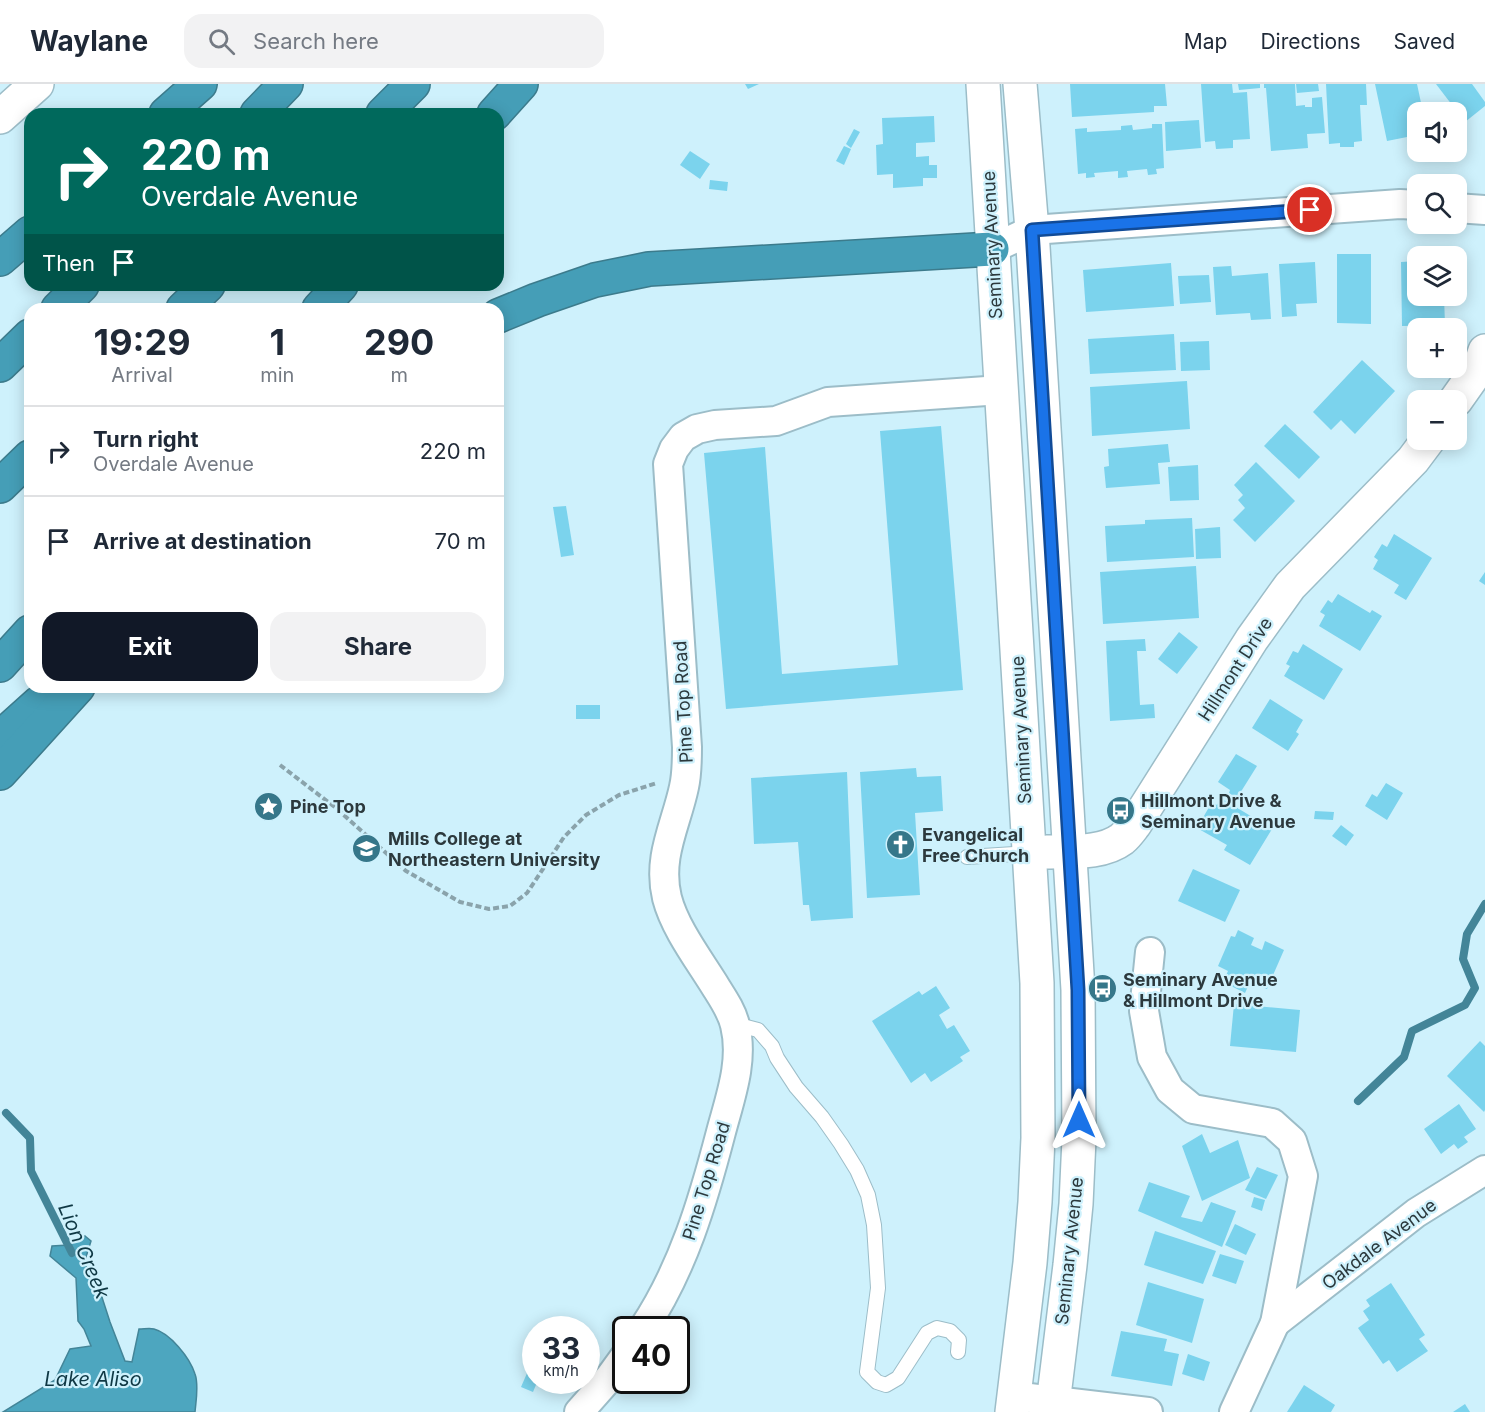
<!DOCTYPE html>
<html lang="en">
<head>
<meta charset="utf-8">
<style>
	body { margin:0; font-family:Inter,sans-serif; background:#f2f2f3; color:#1f2937; height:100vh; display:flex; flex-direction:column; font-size:22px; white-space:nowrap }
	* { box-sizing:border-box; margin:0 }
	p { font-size:20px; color:#747a83 }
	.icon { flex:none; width:33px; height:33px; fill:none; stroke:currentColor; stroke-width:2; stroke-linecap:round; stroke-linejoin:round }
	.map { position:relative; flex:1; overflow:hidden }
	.drawer { position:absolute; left:24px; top:219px; width:480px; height:390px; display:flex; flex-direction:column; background:#fff; border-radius:18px; box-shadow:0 3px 15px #0003 }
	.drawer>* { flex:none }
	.guide { position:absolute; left:24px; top:24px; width:480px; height:183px; border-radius:18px; box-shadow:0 3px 15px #0003; background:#00695c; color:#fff; overflow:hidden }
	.buttons { position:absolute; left:1407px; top:18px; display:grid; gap:12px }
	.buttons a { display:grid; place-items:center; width:60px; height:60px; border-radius:12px; background:#fff; box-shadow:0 3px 15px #0003; font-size:30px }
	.speed { position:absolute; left:522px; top:1232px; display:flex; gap:12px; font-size:30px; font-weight:700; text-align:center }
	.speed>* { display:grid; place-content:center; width:78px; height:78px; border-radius:50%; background:#fff; box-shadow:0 3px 15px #0003; line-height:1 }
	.speed small { font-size:15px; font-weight:400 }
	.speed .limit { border:3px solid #111; border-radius:9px; background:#fff; color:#111 }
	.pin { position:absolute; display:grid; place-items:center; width:51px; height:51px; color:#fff; margin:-26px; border:3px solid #fff; border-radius:50%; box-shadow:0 2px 6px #0007 }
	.me { position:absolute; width:66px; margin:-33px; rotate:0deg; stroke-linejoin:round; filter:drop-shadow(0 0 4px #0008) }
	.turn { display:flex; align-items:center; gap:21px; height:126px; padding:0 18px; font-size:27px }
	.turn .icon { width:78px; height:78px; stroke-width:2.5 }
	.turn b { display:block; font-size:42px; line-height:51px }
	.then { display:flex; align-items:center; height:57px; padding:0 18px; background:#0003; gap:12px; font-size:22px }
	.eta { display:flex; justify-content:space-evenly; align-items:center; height:102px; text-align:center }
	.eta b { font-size:36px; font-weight:700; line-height:42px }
	.action { display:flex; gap:12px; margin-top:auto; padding:12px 18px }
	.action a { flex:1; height:69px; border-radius:18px; background:#111827; color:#fff; font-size:24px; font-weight:700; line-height:69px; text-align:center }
	.action a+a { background:#f2f2f3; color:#1f2937 }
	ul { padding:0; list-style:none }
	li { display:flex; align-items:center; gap:18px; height:90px; padding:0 18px; border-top:2px solid #e0e1e3 }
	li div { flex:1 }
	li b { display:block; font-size:22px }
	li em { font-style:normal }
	header { display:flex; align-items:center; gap:36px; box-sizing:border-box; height:84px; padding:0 30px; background:#fff; border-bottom:2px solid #e0e1e3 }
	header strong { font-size:28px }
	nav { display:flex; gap:33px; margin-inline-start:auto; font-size:21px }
	.search { width:420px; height:54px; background:#f2f2f3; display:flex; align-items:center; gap:15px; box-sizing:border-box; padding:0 21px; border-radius:18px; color:#747a83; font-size:22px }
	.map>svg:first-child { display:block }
</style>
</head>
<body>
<header>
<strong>Waylane</strong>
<div class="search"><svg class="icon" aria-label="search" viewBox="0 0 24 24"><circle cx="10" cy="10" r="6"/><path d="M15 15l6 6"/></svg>Search here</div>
<nav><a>Map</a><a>Directions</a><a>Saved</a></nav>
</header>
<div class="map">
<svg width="1485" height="1328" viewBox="0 0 1485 1328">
	<rect width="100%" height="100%" fill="#cef1fc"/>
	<path fill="#4da6bf" stroke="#438598" stroke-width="1.5" d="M85,1152L91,1157L86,1173L87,1192L98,1201L110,1238L125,1277L132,1278L139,1245C144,1245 150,1244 154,1245C170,1249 190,1274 195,1290C199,1301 196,1316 195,1328H3L55,1296L70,1265L91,1262L84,1245L78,1237L76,1194L50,1172L52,1162L69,1161Z"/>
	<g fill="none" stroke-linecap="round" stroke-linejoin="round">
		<g stroke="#438598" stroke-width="8">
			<path d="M1358,1017L1404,973L1412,947L1465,921L1475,904L1463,875L1467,850L1485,820"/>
			<path d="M6,1029L30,1054L31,1087L72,1169"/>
		</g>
	</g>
	<g fill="#7bd3ed">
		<path d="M745,0H759L748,5Z"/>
		<path d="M1070,0H1165L1167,22H1154V28L1072,33Z"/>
		<path d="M1201,0H1232L1233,9L1247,8L1250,55L1233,56V64L1216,65L1215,57L1205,58Z"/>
		<path d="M1238,0H1260V4L1239,6Z"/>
		<path d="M1264,0H1295L1296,22L1305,21V23H1312V14L1322,13L1325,49L1307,50L1308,64L1271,67L1266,4H1264Z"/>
		<path d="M1296,0H1318L1319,7L1297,9Z"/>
		<path d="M1326,0H1366L1367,21H1360L1362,57L1354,58V63H1340V59L1329,60Z"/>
		<path d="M1375,0H1417L1423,28H1418V40H1414L1417,51L1387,57Z"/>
		<path d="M1436,0H1472L1485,18V22L1465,38Z"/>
		<path d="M934,32L935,58L916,59V73L929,72V81H937V94H923V102L893,104V90L877,91L876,61L883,60L882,34Z"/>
		<path d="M1199,36L1201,64L1166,67L1165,38Z"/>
		<path d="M1152,40H1162L1164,84L1156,85L1157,90L1148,91L1147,85L1127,87L1128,93L1118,94V87L1094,89L1095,93L1086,94V89L1078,90L1075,45L1087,44V48L1121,46V42L1132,41L1133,46L1152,44Z"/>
		<path d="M854,45L860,48L851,64L846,60Z"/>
		<path d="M844,62L851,65L844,81L836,77Z"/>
		<path d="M690,67L710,80L700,95L680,81Z"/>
		<path d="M710,96L728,98L727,107L709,105Z"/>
		<path d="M1337,170H1371V240L1337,239Z"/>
		<path d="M1418,177V212H1444L1445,241L1402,242L1401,178Z"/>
		<path d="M1315,178L1317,219L1296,220L1297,232L1282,233L1279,180Z"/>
		<path d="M1171,179L1174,222L1086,228L1083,186Z"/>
		<path d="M1231,182L1232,192L1268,189L1271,235L1251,236L1250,229L1216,231L1213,183Z"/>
		<path d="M1209,191L1211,218L1180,220L1178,192Z"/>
		<path d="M1174,250L1176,286L1090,290L1088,255Z"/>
		<path d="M1209,257L1210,286L1181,287L1180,258Z"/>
		<path d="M1362,276L1395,307L1355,350L1341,336L1331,346L1313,328Z"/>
		<path d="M1187,297L1190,345L1092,352L1090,303Z"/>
		<path d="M1285,340L1320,373L1299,395L1264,362Z"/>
		<path d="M941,342L963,606L726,625L704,369L765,363L782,590L898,581L880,347Z"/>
		<path d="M1168,360L1170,378L1158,379L1160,400L1106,404L1104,383L1109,382L1108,365Z"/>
		<path d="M1256,378L1295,417L1255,458L1233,436L1245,424L1238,416L1243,411L1234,401Z"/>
		<path d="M1198,381L1199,416L1170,417L1168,383Z"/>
		<path d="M566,422L574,471L561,473L553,423Z"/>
		<path d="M1192,434L1194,473L1107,478L1105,442L1145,440V436Z"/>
		<path d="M1220,443L1221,474L1196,475L1195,445Z"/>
		<path d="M1394,450L1432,474L1406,516L1394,509L1399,501L1373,485L1378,476L1374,473L1382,460L1387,463Z"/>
		<path d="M1196,482L1199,534L1103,540L1100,488Z"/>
		<path d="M1485,488V501L1479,497Z"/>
		<path d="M1338,510L1370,529L1372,526L1382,532L1360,567L1319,542L1325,531L1320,528L1328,516L1332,519Z"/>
		<path d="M1179,548L1198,563L1177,590L1158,575Z"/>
		<path d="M1145,555L1146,567H1137L1140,621L1154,620L1155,634L1110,637L1106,557Z"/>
		<path d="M1303,560L1343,585L1324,616L1284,592L1290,582L1286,580L1293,567L1298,569Z"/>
		<path d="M1270,615L1303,636L1296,648L1299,650L1288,667L1252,644Z"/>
		<rect x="576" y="621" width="24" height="14"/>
		<path d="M1236,670L1257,682L1237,714L1229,709L1230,706L1218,698Z"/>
		<path d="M916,684L917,693L941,692L943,727L915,729L920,811L867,814L860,688Z"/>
		<path d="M847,688L853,834L811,837L809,821H803L798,758L754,760L751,694Z"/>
		<path d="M1386,699L1403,709L1387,736L1365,722L1372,710L1377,713Z"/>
		<path d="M1221,714L1272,745L1250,781L1224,766L1227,761L1197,744L1212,718L1217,721Z"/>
		<path d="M1315,727L1334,728L1333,736L1314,735Z"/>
		<path d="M1341,741L1354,751L1346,762L1332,752Z"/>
		<path d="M1193,785L1240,806L1225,838L1178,817Z"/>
		<path d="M1238,846L1254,854L1251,861L1262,866L1265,857L1284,866L1267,905L1250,898L1245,909L1223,898L1228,887L1218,882L1231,852L1235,853Z"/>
		<path d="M936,902L950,924L939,931L947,945L954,941L970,967L960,973L963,977L931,998L925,989L911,999L872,937L919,907L922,911Z"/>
		<path d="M1234,920L1300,926L1296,968L1230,962Z"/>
		<path d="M1480,957L1485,962V1026L1484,1028L1447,992Z"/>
		<path d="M1459,1020L1476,1045L1464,1053L1468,1058L1458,1065L1454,1060L1441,1070L1424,1045Z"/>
		<path d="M1202,1050L1210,1069L1238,1056L1250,1094L1202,1117L1182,1062Z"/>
		<path d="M1257,1083L1278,1091L1266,1115L1245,1106Z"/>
		<path d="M1149,1098L1190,1112L1181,1133L1202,1138L1211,1118L1236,1127L1222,1163L1138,1127Z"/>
		<path d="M1254,1113L1265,1116L1262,1127L1251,1123Z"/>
		<path d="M1235,1140L1256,1150L1246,1171L1225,1161Z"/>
		<path d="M1155,1147L1216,1167L1203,1200L1144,1181Z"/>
		<path d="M1220,1170L1244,1177L1236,1200L1212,1192Z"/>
		<path d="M1148,1198L1204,1215L1192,1259L1136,1241Z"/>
		<path d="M1391,1199L1425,1251L1419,1255L1428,1267L1397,1288L1389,1276L1383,1280L1358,1244L1369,1236L1363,1227L1370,1222L1366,1216Z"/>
		<path d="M1121,1247L1167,1255L1164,1267L1179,1270L1172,1302L1111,1292Z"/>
		<path d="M1188,1270L1210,1278L1204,1297L1182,1290Z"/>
		<path d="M531,1280L536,1282V1296H538L533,1308L521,1303Z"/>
		<path d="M1304,1301L1335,1321L1331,1328H1287Z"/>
		<path d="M1465,1320L1470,1328H1453Z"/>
	</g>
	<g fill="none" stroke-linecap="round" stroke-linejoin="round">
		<defs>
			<g id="lane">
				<path d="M967,773L1028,769"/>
				<path d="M735,940L758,946L772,962L777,974L796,1003L822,1033L841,1060L857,1086L868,1111L874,1141L878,1204L867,1288L877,1298L886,1301L898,1294L927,1249L937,1244L950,1247L959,1256L958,1268"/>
			</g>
			<g id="street">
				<path d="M1456,124L1485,126"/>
				<path d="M992,165L1032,146L1400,120L1418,121"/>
				<path d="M1150,868L1144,927L1152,973L1170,1006L1193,1025L1272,1039L1292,1057L1303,1092L1275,1239L1234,1328"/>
				<path d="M1275,1239L1416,1129L1485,1086"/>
				<path d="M643,1245C683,1185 703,1117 721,1048C730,1014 744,977 735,941C732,928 724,916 717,905C700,877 675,845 667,814C657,773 676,741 684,703C687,690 687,676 687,663L668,380L674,365L683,353L697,345L715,341L776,337L828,318L1001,306"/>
				<path d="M1014,1312L1148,1328"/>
				<path d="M579,1328L610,1293L626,1271"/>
			</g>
			<g id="secondary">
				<path d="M983,0L1037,899L1038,1054L1035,1118L1030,1179L1012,1328"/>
				<path d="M1020,0L1032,146L1078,906L1079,1055L1076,1120L1070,1181L1052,1328"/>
				<path d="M0,33L37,0"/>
				<path d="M1456,316L1480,282L1485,267"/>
				<path d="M1047,768C1071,767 1102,770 1122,755C1127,751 1131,745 1135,740L1252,555L1290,502L1413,376L1428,356"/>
			</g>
			<g id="highway">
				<path d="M166,30L200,0"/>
				<path d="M257,30L286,0"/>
				<path d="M383,30L413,0"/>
				<path d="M494,30L521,0"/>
				<path d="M0,175L30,149"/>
				<path d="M58,225L82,201"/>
				<path d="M183,225L208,201"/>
				<path d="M319,225L341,201"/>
				<path d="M498,232L537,216L595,196L649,185L992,165"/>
				<path d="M0,281L30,252"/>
				<path d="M0,402L30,373"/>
				<path d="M0,581L30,548"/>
				<path d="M0,654L39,619"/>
				<path d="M0,689L78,603"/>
			</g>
		</defs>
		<use href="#lane" stroke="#9cbdc8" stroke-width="16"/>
		<use href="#street" stroke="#9cbdc8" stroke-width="32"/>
		<use href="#secondary" stroke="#9cbdc8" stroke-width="36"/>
		<use href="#highway" stroke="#3c7b8c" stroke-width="36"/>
		<path stroke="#8aa3ab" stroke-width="4" stroke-dasharray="6 3" stroke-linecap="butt" d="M280,681L336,724L406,787L460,818L489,825L510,822L527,809L564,753L586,731L619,711L657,699"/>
		<use href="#lane" stroke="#fff" stroke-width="14"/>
		<use href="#street" stroke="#fff" stroke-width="28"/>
		<use href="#secondary" stroke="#fff" stroke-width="33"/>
		<use href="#highway" stroke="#459eb7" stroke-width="33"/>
	</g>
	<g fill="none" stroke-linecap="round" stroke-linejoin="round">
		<defs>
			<path id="route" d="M1079,1036L1078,906L1032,146L1310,126"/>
		</defs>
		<use href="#route" stroke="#114b97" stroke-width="15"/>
		<use href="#route" stroke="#1a73e8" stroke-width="10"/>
	</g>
	<defs>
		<symbol id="sight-disc" viewBox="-11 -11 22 22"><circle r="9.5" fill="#36778a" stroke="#cef1fc"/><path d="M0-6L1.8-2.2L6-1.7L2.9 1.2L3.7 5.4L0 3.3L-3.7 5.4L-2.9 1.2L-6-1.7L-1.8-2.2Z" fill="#fff"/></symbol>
		<symbol id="bus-disc" viewBox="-11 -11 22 22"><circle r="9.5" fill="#36778a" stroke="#cef1fc"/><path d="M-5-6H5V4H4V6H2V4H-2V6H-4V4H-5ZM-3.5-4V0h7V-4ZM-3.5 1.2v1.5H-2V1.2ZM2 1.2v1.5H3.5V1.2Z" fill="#fff"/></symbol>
		<symbol id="church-disc" viewBox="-11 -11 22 22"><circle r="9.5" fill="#36778a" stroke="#cef1fc"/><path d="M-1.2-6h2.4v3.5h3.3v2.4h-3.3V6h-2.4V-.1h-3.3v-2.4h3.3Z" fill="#fff"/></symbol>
		<symbol id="university-disc" viewBox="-11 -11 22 22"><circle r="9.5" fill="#36778a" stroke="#cef1fc"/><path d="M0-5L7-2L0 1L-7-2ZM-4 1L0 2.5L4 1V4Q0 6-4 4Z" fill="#fff"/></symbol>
	</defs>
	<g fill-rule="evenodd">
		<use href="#sight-disc" x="252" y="706" width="33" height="33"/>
		<use href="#bus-disc" x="1104" y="710" width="33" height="33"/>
		<use href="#church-disc" x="884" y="744" width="33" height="33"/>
		<use href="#university-disc" x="350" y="748" width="33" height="33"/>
		<use href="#bus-disc" x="1086" y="888" width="33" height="33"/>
	</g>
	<g text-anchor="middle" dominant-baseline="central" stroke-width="4.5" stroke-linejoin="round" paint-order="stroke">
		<g font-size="18" fill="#2c393d" stroke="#cef1fc">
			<text transform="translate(992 161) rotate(-93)">Seminary Avenue</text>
			<text transform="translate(1235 585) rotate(-57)">Hillmont Drive</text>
			<text transform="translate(683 618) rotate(-93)">Pine Top Road</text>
			<text transform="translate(1021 646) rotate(-93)">Seminary Avenue</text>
			<text transform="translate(706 1097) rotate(-73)">Pine Top Road</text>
			<text transform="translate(1379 1160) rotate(-37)">Oakdale Avenue</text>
			<text transform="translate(1069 1167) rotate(-84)">Seminary Avenue</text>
		</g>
		<g font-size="18" font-weight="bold" fill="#2c393d" stroke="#cef1fc" text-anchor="start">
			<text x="1141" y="716">Hillmont Drive &amp;<tspan x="1141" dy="21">Seminary Avenue</tspan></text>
			<text x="290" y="722">Pine Top</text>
			<text x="922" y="750">Evangelical<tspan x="922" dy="21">Free Church</tspan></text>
			<text x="388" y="754">Mills College at<tspan x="388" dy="21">Northeastern University</tspan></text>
			<text x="1123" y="895">Seminary Avenue<tspan x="1123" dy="21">&amp; Hillmont Drive</tspan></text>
		</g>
		<g font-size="20" font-style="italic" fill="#0f3844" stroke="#cef1fc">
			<text transform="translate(84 1167) rotate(67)">Lion Creek</text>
			<text x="93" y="1295">Lake Aliso</text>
		</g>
	</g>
</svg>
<div class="buttons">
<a><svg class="icon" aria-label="sound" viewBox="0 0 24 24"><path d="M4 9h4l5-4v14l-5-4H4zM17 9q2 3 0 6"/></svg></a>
<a><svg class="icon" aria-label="search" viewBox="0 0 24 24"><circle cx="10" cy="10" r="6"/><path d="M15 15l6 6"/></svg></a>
<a><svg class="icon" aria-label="layers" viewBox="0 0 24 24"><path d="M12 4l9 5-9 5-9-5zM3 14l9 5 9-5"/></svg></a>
<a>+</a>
<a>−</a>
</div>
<div class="speed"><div>33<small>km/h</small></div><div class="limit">40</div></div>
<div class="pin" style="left:1310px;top:126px;background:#d93025"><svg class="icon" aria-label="arrive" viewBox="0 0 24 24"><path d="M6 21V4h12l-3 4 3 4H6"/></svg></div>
<svg class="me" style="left:1079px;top:1036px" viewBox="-20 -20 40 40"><path d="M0-17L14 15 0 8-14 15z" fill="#1a73e8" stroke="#fff" stroke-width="4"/></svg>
<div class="guide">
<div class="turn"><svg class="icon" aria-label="right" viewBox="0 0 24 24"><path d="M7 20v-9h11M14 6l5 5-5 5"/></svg><div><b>220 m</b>Overdale Avenue</div></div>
<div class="then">Then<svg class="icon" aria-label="arrive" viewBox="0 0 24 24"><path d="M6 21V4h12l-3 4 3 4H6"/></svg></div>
</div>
<section class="drawer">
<div class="eta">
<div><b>19:29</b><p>Arrival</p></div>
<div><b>1</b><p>min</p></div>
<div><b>290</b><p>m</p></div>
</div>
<ul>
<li><svg class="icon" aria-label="right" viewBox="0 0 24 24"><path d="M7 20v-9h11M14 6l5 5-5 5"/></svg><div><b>Turn right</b><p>Overdale Avenue</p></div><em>220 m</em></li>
<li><svg class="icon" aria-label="arrive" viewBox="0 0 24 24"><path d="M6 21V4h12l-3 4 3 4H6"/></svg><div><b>Arrive at destination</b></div><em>70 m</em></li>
</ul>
<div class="action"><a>Exit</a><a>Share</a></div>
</section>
</div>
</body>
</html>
